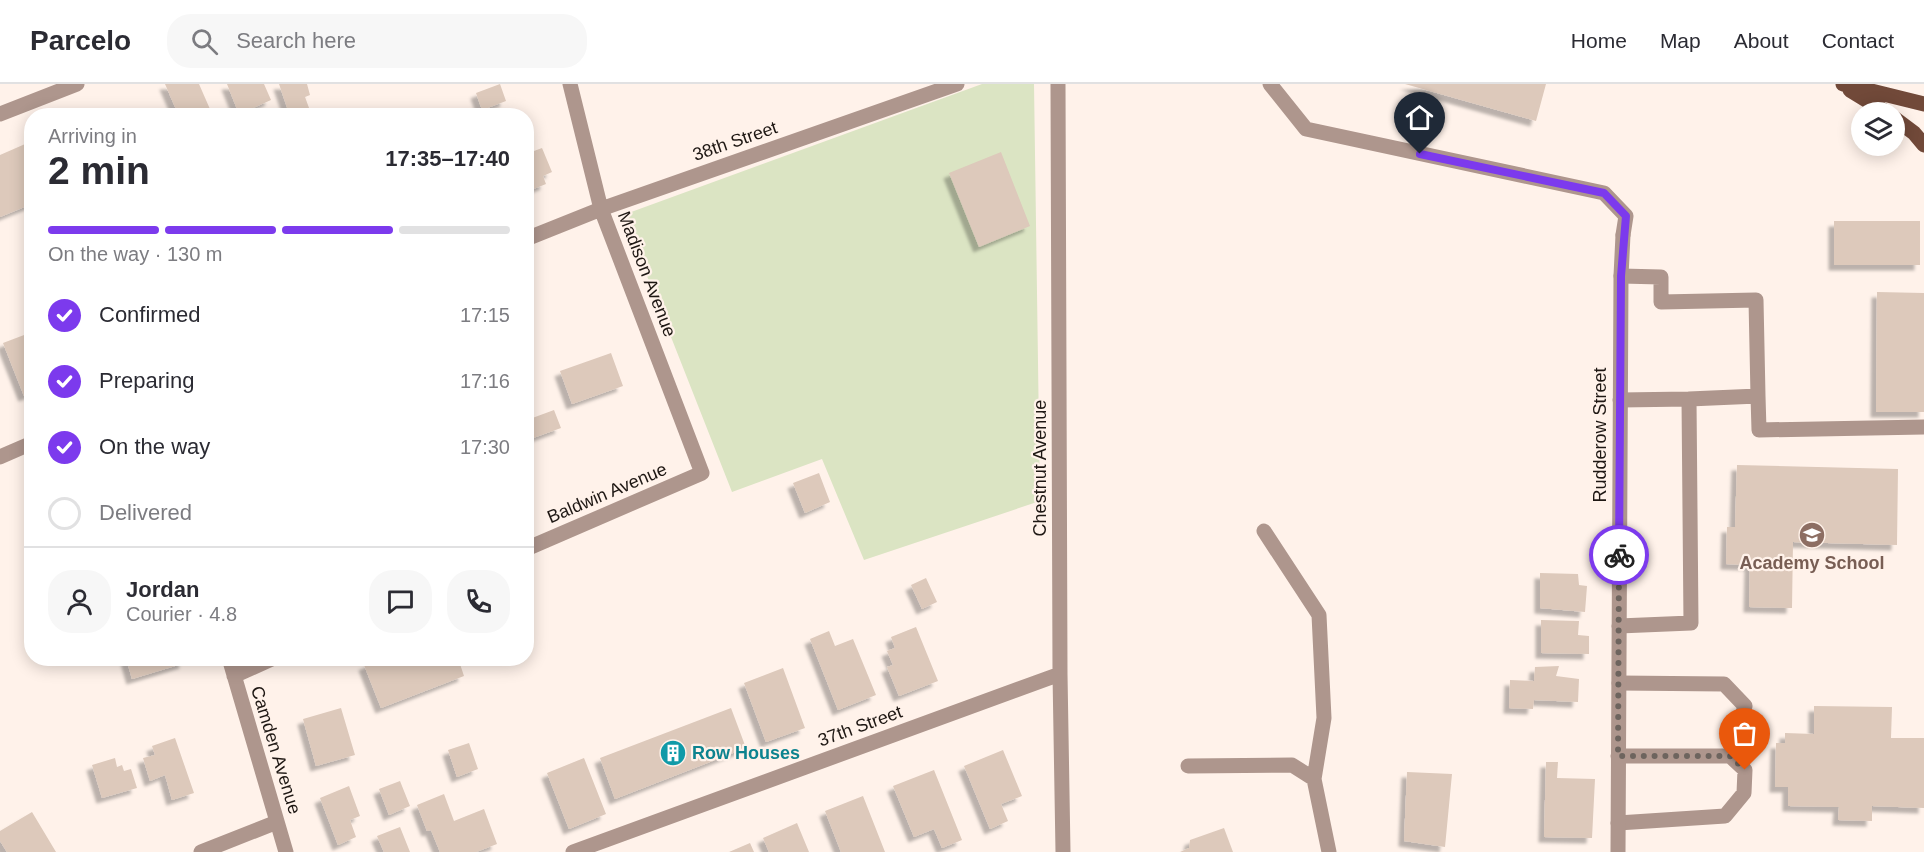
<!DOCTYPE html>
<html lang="en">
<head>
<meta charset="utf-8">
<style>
  :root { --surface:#fff; --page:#f7f7f7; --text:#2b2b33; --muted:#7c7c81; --line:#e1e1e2; --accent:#7c3aed }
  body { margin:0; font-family:Helvetica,sans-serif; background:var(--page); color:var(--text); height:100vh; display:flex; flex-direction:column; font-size:22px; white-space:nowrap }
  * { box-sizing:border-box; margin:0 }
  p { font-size:20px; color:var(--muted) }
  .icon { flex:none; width:33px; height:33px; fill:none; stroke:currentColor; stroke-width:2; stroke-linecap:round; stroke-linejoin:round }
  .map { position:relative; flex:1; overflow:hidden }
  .details { position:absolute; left:24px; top:24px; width:510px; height:558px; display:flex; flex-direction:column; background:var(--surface); border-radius:24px; box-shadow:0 3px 15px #0003 }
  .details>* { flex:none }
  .tools { position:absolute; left:1851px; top:18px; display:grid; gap:12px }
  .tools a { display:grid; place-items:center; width:54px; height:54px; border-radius:50%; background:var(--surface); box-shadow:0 3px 15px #0003; font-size:30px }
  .pin { position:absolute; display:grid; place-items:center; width:51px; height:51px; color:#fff; margin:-62px -26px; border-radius:50% 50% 50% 0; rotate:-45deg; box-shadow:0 0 6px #0007 }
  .pin .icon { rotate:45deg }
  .courier { position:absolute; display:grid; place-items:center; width:60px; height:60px; margin:-30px; border:4px solid #7c3aed; border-radius:50%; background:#fff; color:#222; box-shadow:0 2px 8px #0007 }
  .headline em { font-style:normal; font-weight:600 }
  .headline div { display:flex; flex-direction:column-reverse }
  .headline { display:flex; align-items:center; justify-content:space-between; height:102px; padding:0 24px }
  h1 { font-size:39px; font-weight:600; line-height:45px }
  .bar { display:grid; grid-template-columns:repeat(4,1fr); gap:9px 6px; align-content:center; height:72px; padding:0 24px }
  .bar i { height:8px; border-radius:4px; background:var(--line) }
  .bar .current { background:var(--accent) }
  .bar p { grid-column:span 4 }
  .line { display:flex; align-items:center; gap:15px; padding:0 24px; border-top:2px solid var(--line) }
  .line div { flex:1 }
  .round { display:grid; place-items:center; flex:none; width:63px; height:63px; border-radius:24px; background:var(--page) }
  ol { padding:0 24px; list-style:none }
  li { display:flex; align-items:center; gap:18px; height:66px }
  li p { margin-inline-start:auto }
  li .icon { padding:6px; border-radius:50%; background:var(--accent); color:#fff; stroke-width:4 }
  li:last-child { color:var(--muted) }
  li i { width:33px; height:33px; border:3px solid var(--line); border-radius:50% }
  header { display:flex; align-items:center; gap:36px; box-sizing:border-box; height:84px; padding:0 30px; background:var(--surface); border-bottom:2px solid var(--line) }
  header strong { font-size:28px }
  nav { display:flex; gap:33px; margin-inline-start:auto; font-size:21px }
  .search { width:420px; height:54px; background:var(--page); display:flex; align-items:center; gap:15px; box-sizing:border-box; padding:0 21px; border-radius:24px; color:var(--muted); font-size:22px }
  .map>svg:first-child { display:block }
  .green { fill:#dbe4c3 }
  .building { fill:#ddc9bb; filter:url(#shadow) }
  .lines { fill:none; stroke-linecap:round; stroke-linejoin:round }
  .lane { stroke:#ae968d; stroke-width:15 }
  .street { stroke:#ae968d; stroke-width:15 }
  .primary { stroke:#714939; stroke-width:15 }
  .done { stroke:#6d645e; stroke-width:6; stroke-dasharray:0 10.8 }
  .route { stroke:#7c3aed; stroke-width:8 }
  .labels { text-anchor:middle; stroke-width:4.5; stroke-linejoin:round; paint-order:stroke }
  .street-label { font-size:18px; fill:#1e1713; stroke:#fff2ea }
  .education-label { font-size:18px; font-weight:bold; fill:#785e54; stroke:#fff2ea }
  .culture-label { font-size:18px; font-weight:bold; fill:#0d838f; stroke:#fff2ea; text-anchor:start }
</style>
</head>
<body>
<header>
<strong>Parcelo</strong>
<div class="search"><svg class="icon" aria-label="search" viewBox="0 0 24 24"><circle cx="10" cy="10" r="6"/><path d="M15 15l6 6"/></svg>Search here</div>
<nav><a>Home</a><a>Map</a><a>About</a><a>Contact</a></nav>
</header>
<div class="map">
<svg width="1924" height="768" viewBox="0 0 1924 768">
  <defs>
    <filter id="shadow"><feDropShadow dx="-5.5" dy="5.5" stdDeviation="1.5" flood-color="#0004"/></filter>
  </defs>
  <rect width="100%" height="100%" fill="#fff2ea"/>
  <path class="green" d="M982 0H1034L1040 417 864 476 822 375 732 408 623 131Z"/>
  <path class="building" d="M165 0H199L213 32H179Z
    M227 0H264L271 16 239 30Z
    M279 0H307L310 11 305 13 312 32H290Z
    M500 0 506 17 482 26 476 9Z
    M1405 0H1546L1536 37Z
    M526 49 534 67 542 64 552 88 543 92 546 100 526 108Z
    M32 57V120L0 133V71Z
    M1001 68 1030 142 979 163 949 89Z
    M1834 137H1920V181H1834Z
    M1877 208 1924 209V328H1876Z
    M32 248V309L24 312 3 259Z
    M611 269 623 302 572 320 560 287Z
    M554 326 561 344 533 354 527 336Z
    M1737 381 1898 385 1897 461 1793 458 1792 524 1749 523 1750 481 1726 480 1727 443H1735Z
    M819 389 830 418 805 429 793 399Z
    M1540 489 1578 490 1579 501 1587 502 1585 528 1540 524Z
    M926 494 937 518 922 525 911 501Z
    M1541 536 1579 537 1578 551 1589 552V570L1541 569Z
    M916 543 938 597 899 612 887 583 893 581 887 567 895 564 891 553Z
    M829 547 835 562 853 555 876 611 838 626 810 555Z
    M126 574H184L185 579 132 595Z
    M380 574H458L464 592 381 624 364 581Z
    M1559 582 1556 592 1579 595 1578 618 1534 616 1533 625 1509 624 1510 596 1534 597 1535 583Z
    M783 584 805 644 766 658 744 599Z
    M1814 622 1892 623 1891 654H1924V724L1872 722V737L1838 736 1839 723 1788 722V703H1775L1776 659H1785V649L1814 650Z
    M341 624 355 671 316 682 303 635Z
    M731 624 746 664 615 715 600 674Z
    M175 654 194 709 172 716 165 691 150 697 143 674 155 671 152 662Z
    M469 659 478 685 457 693 448 666Z
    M1003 666 1022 712 1001 720 1008 737 990 745 964 682Z
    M115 674 117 683 122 681 124 687 131 685 137 704 102 714 92 681Z
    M584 674 606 730 569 745 547 689Z
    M1546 678H1558L1557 694 1595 695 1592 754 1544 753Z
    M934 686 962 756 942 764 934 745 914 753 893 702Z
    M1407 688 1452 690 1445 763 1404 757Z
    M400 697 410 722 389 731 379 705Z
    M349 702 360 732 350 736 356 753 338 761 320 714Z
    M444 710 454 737 484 725 497 760 476 768H440L431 746 427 747 417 721Z
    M863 712 885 768H841L825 727Z
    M32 728 56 768H7L0 757V747Z
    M797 739 809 768H769L763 754Z
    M400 743 410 768H384L377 752Z
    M1224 744 1233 768H1180L1189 764 1190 756Z
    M750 759 754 768H729Z"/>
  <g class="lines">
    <path class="lane" d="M1270 0 1306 45 1604 109 1626 132 1623 151
      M1621 192 1661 193V218L1756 216 1758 312
      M1689 315 1758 312 1759 346 1924 343
      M1264 447 1319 531 1324 634 1314 695
      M1619 542 1691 539 1689 315 1620 316
      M1619 599 1724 600 1745 622 1730 672
      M1188 682 1292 681 1314 695 1329 768
      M1618 739 1725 732 1744 709 1745 686 1730 672H1618"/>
    <path class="street" d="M1058 0 1060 590 1063 768
      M0 30 77 0
      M526 155 601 125 957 0
      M0 373 32 359
      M526 465 702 389 601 125 570 0
      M229 574 286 768
      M234 592 274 574
      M201 768 277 738
      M573 768 1060 590
      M1618 768 1621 192 1623 151"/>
    <path class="primary" d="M1843 0 1924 20
      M1850 6 1886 28
      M1894 34 1914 49 1924 61"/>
  </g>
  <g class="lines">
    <path class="done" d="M1619 471 1618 672H1730L1745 686"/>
    <path class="route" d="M1420 70 1604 109 1626 132 1621 192 1619 471"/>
  </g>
  <defs>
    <symbol id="school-disc" viewBox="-11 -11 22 22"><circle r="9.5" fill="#8d6e63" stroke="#fff2ea"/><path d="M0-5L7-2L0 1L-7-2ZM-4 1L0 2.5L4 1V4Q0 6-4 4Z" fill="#fff"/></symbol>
    <symbol id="building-disc" viewBox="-11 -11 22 22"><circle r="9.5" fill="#0f9aa8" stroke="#fff2ea"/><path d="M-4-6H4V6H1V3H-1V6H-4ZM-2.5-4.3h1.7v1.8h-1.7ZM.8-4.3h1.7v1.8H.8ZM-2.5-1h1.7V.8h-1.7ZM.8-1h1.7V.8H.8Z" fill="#fff"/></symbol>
  </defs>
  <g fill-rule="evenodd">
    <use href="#school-disc" x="1797" y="436" width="30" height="30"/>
    <use href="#building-disc" x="658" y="654" width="30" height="30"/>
  </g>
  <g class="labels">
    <g class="street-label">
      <text transform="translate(735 57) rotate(-19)" y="6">38th Street</text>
      <text transform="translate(647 190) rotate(69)" y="6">Madison Avenue</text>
      <text transform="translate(1600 351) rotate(-90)" y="6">Rudderow Street</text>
      <text transform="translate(1040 384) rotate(-90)" y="6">Chestnut Avenue</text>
      <text transform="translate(607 409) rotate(-23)" y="6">Baldwin Avenue</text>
      <text transform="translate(860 642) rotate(-20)" y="6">37th Street</text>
      <text transform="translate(276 666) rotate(73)" y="6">Camden Avenue</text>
    </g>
    <g class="education-label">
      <text x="1812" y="485">Academy School</text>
    </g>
    <g class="culture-label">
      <text x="692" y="675">Row Houses</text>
    </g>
  </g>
</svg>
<div class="tools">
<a><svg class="icon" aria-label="layers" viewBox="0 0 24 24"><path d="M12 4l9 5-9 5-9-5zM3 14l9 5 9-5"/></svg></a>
</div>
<div class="pin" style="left:1745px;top:686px;background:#ea580c"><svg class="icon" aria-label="bag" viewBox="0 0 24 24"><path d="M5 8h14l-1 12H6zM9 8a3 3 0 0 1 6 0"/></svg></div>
<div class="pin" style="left:1420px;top:70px;background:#1f2937"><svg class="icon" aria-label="home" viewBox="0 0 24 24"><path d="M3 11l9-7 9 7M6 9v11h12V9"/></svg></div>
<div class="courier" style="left:1619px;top:471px"><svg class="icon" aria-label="bike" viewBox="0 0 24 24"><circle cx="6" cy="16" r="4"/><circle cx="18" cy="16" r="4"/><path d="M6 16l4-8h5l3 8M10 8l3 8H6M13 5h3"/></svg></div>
<section class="details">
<div class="headline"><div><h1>2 min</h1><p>Arriving in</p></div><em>17:35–17:40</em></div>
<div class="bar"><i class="current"></i><i class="current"></i><i class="current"></i><i></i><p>On the way · 130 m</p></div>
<ol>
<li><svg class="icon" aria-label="check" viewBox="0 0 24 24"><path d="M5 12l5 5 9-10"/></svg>Confirmed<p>17:15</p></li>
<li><svg class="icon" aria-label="check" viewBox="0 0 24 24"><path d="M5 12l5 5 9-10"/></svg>Preparing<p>17:16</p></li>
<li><svg class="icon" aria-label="check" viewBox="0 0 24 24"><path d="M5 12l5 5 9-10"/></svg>On the way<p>17:30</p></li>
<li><i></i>Delivered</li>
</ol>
<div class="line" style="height:108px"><a class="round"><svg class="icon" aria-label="person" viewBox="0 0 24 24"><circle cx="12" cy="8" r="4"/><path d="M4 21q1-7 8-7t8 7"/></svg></a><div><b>Jordan</b><p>Courier · 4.8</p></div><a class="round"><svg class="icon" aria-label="chat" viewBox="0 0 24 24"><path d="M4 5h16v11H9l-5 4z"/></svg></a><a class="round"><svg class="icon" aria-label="phone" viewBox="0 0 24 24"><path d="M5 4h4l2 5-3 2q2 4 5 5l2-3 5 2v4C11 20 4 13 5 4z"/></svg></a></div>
</section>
</div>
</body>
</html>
